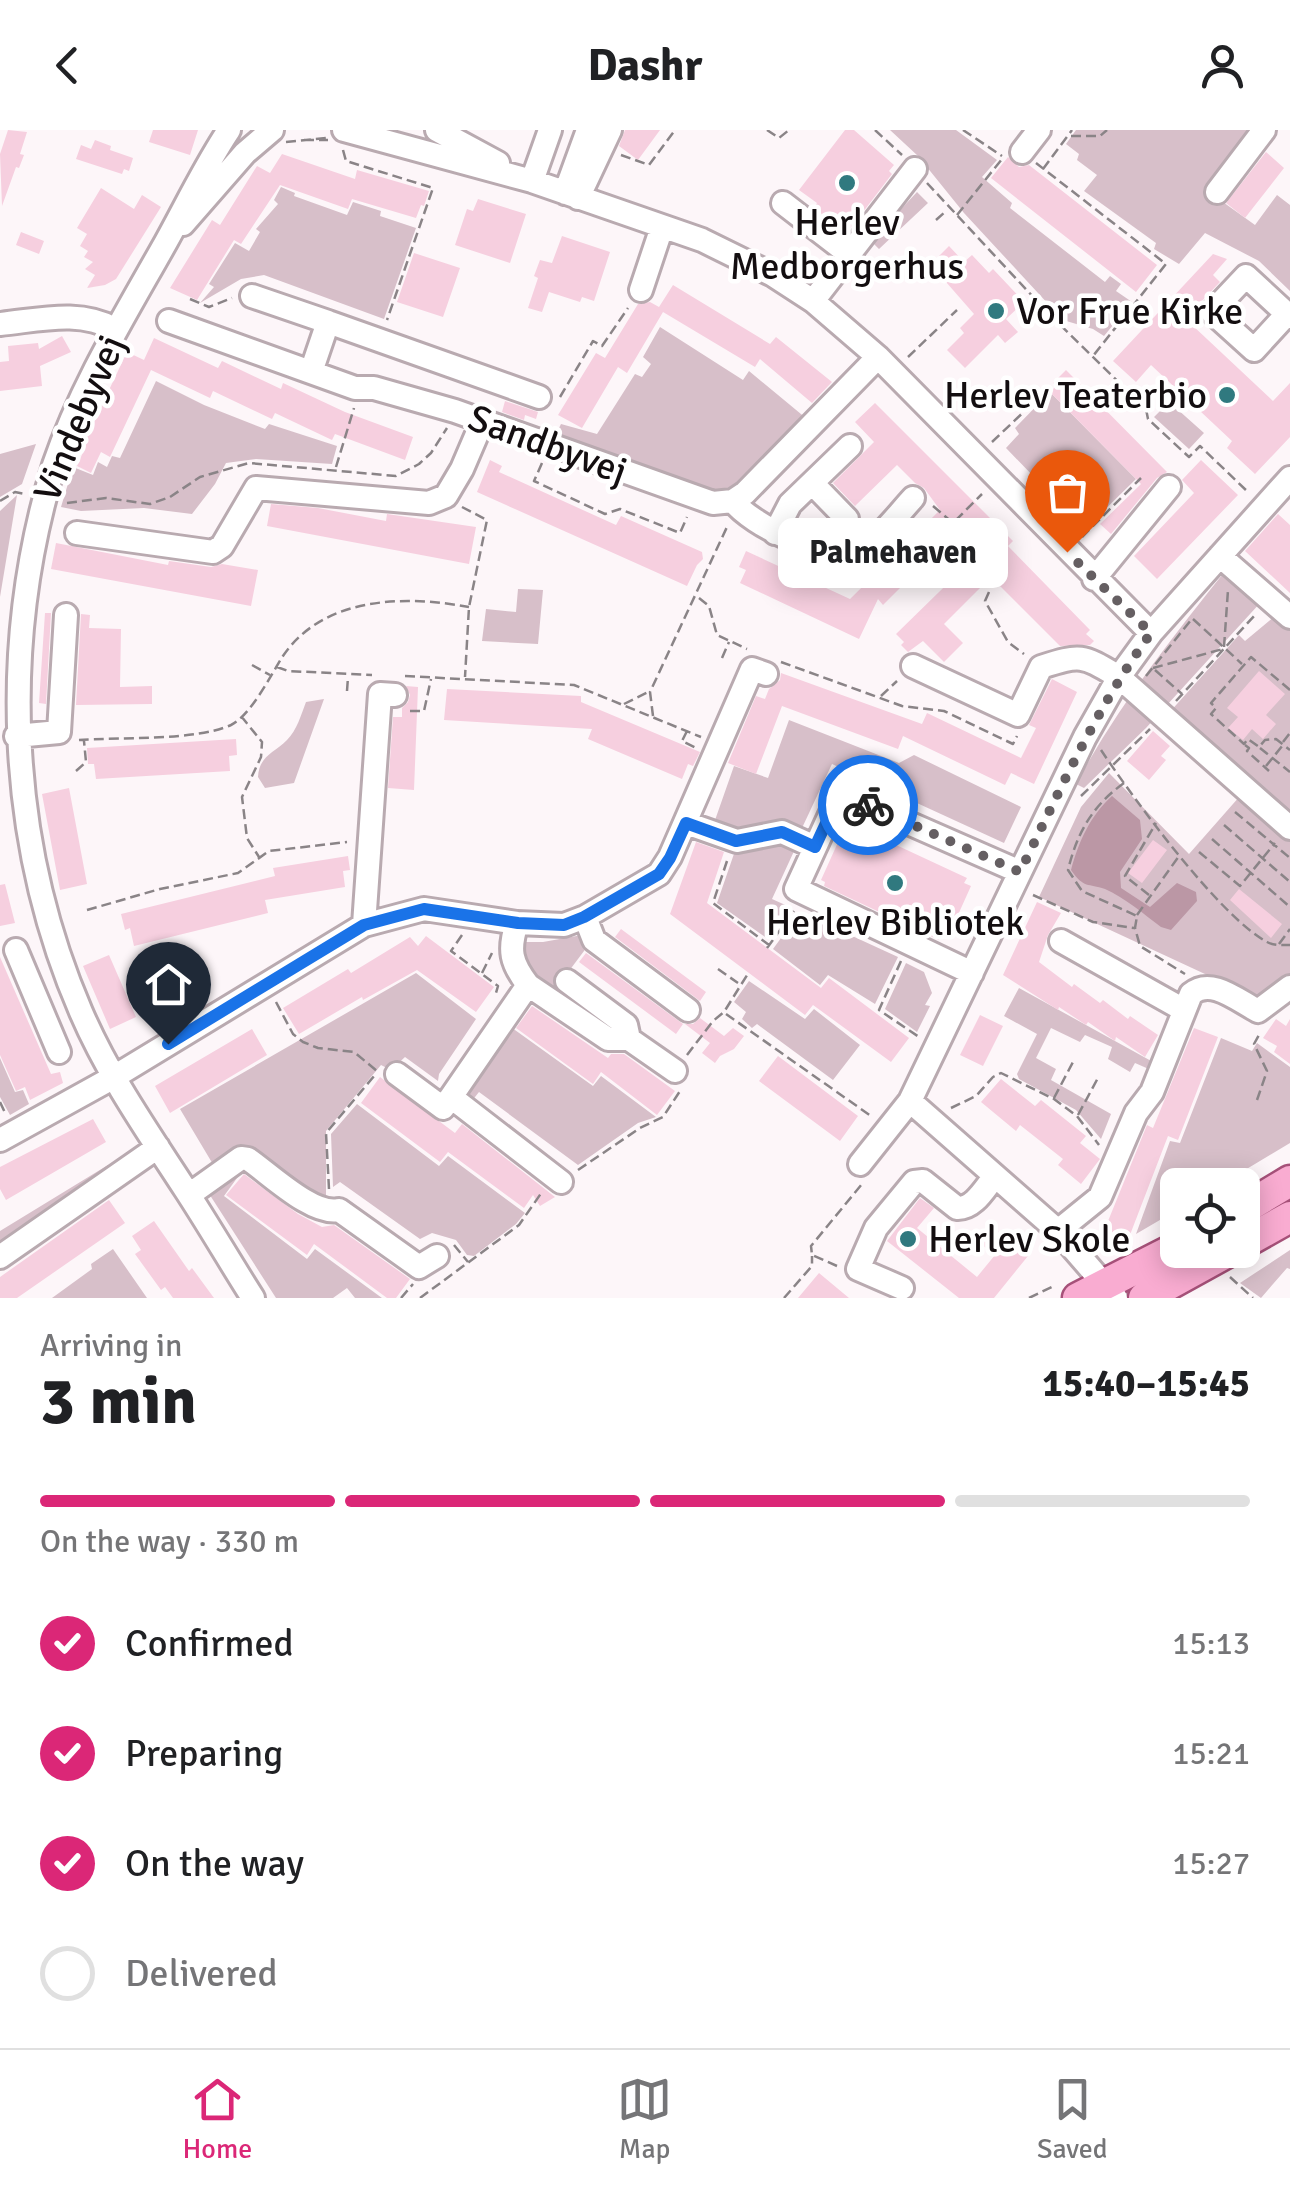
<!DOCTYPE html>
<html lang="en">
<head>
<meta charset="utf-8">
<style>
  :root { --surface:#fff; --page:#f6f6f6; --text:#202124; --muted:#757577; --line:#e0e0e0; --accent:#db2777 }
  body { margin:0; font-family:Signika,sans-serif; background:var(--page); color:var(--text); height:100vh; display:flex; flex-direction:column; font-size:38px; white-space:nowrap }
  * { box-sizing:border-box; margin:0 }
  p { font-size:32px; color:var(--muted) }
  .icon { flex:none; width:55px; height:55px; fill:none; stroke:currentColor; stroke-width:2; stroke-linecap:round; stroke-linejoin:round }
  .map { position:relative; height:1168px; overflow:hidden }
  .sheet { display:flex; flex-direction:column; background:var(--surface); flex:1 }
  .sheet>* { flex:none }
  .buttons { position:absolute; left:1160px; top:1038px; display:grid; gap:20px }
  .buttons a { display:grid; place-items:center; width:100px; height:100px; border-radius:15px; background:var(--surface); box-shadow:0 5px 25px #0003; font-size:50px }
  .pin { position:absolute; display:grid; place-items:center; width:85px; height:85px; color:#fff; margin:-102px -42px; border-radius:50% 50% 50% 0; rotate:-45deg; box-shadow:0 0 10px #0007 }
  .pin .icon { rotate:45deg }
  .courier { position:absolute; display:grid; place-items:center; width:100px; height:100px; margin:-50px; border:8px solid #1a73e8; border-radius:50%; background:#fff; color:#222; box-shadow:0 2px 12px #0007 }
  .bubble { position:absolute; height:70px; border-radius:15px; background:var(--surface); box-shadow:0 5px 25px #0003; font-size:32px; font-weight:700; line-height:70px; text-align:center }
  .overview em { font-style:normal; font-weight:700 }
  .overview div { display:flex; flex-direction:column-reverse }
  .overview { display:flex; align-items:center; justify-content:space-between; height:170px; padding:0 40px }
  h1 { font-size:65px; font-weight:700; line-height:75px }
  .bar { display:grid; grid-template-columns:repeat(4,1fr); gap:15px 10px; align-content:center; height:120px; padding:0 40px }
  .bar i { height:12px; border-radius:8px; background:var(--line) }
  .bar .on { background:var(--accent) }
  .bar p { grid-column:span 4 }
  ol { padding:0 40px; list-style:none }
  li { display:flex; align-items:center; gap:30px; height:110px }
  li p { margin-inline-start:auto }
  li .icon { padding:10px; border-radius:50%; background:var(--accent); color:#fff; stroke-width:4 }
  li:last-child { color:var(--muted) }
  li i { width:55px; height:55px; border:5px solid var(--line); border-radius:50% }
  header { display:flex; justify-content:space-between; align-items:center; height:130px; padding:0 40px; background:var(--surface); font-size:45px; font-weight:700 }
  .tabs { display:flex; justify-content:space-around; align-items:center; height:140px; border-top:2px solid var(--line); background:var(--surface); font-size:28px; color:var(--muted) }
  .tabs a { display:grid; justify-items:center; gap:5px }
  .tabs .on { color:var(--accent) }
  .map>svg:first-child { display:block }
  .green { fill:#d7bfc9 }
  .water { fill:#bb97a5 }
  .building { fill:#f6cfdf }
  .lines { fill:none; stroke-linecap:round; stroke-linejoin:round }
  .minor-casing { stroke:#b9aab0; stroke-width:28 }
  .major-casing { stroke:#a65179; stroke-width:35 }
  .path { stroke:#8a8487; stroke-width:2.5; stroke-dasharray:10 5; stroke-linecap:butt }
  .minor { stroke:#fff; stroke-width:22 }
  .major { stroke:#f9acd1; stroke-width:30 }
  .done { stroke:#655f62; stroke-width:10; stroke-dasharray:0 18 }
  .route { stroke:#1a73e8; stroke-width:12 }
  .poi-dot { fill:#30797f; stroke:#fff; stroke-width:4 }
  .labels { text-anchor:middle; stroke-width:9; stroke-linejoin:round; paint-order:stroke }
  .poi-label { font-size:38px; fill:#130e10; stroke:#fff }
  .street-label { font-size:38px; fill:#130e10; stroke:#fff }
</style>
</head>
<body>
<header><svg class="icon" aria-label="back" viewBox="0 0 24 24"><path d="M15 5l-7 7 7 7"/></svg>Dashr<svg class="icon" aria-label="person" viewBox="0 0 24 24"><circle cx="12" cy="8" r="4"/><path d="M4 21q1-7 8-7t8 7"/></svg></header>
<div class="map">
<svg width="1290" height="1168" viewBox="0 0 1290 1168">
  <rect width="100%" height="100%" fill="#fdf6f9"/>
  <path class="green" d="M890 0H956L997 30 982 47 1012 73 1010 78 1105 152 1110 146 1121 154 1116 161 1132 172 1104 206 1093 199 1063 190 964 83 918 26Z
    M1076 0H1255L1209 62 1255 95 1277 65 1290 75V161L1259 131 1205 103 1179 134 1154 119 1156 113 1084 61 1097 45 1077 30 1079 24 1066 14Z
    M281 57 295 63 294 66 347 85 353 72 381 81 380 86 416 98 384 189 264 145 241 149 200 173 214 157 209 154 235 113 249 121 260 102 256 99 278 74 274 70Z
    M917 62 928 73 879 119 874 114 888 93Z
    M660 197 743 250 749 241 807 289 731 362 719 367 553 310 561 294 597 304 635 244 642 247 651 234 643 227Z
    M156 251 204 275 265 299 269 294 337 316 332 334 256 329 226 333 215 354 192 384 144 378 81 381 61 377 73 337 93 345 98 332 107 337 112 326 120 328Z
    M1050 262 1136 349 1084 400 1074 389 1077 381 1069 373 1062 376 1006 318 1019 304 1015 298Z
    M1162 270H1167L1204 303 1189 319 1154 287 1163 278 1159 273Z
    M36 314 22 354 0 367V324Z
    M17 365 0 467V381Z
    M1226 440 1261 472 1146 598 1084 658 1076 654C1118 576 1171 509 1226 440Z
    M518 459 543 460 538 514 482 511 486 479 516 482Z
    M1275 486 1290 498V847L1261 870 1039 767 1081 677 1109 643 1189 724 1240 666 1159 594 1239 505 1245 511Z
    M324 569 294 653 265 658 258 647C259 626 274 623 287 610 297 600 301 585 306 572Z
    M789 590 899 633 914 625 1021 677 1004 713 832 634 802 698C773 686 744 704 714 693L734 636 768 648Z
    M782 713 795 719 772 769 792 778 768 809 717 773 736 718Z
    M800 782 898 827 875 874 828 845 820 855 773 819Z
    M582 805 587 817 554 861 529 842 519 812H543Z
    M906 833 924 842 932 863 925 875 930 876 917 902 885 879Z
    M416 843 476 889 439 944 438 951 405 927 391 940 381 935 326 1001V1071L319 1072 248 1020 214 1036 180 979Z
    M749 851 805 889 814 879 860 915 833 950 757 894 752 898 742 889 746 882 734 872Z
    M1019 858 1153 932 1151 940 1135 933 1130 942 1108 929 1112 917 1085 905 1080 912 1051 898 1036 928 1056 939 1051 950 1111 984 1101 1009 1076 980 1019 949 1017 944 1037 904 1004 886Z
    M508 895 593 956 601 946 656 987 638 993 578 1035 479 962 471 972 466 966V957Z
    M1221 908 1252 921 1257 913 1290 937V1013L1220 1055H1178L1177 1080 1136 1104 1170 1011 1180 1013Z
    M0 928 15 962 23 960 29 974 10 985 0 967Z
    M357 974 439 1036 448 1026 525 1083 516 1094 474 1126 467 1125 456 1110 432 1103 420 1109 340 1052 333 1057 331 1004Z
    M108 1035 111 1042 0 1120V1101Z
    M245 1037 224 1066 307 1129 315 1119 382 1168H355L347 1158 333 1168H276L206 1059Z
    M113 1119 147 1168H52L92 1139 91 1134Z
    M1290 1120V1139L1287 1138 1261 1168 1240 1153Z"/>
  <path class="water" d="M1112 666 1140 690 1142 709 1120 742 1121 758 1150 777 1177 753 1196 762 1197 771 1171 800 1161 797C1145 785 1124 767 1105 759 1088 753 1084 759 1071 740 1079 711 1090 686 1112 666Z"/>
  <path class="building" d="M8 0 27 2 20 24 24 25 19 38 16 37 2 76 0 24Z
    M153 0H198L190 25 149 12Z
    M625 0H660L638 30 619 16Z
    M845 0H854L894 35 889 41 892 44 850 99 848 97 844 101 814 78 817 73 799 60Z
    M95 10 111 16 110 20 133 28 129 41 124 39 122 44 76 29 81 15 91 19Z
    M1266 22 1284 38 1245 88 1226 73Z
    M282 24 355 49 357 40 429 61 424 76 421 75 416 88 352 69 348 79 280 55 241 114 234 110 197 170 170 158 212 90 220 95 257 36 270 43Z
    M1008 27 1019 37 1029 35 1157 135 1136 162 991 48Z
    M101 58 134 79 142 65 161 77 116 149 105 155 87 158 95 145 85 139 93 132 84 127 88 121 80 116 87 104 77 98Z
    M478 69 526 84 510 133 455 115 467 79 473 81Z
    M21 102 44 111 39 124 16 115Z
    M562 106 610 122 594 171 582 167 580 172 549 162 542 182 528 178 538 148 534 146 540 130 552 133Z
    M949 116 964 132 972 125 989 143 993 139 1024 172 1006 189 1018 202 1005 213 998 205 965 238 947 220 964 203 960 198 974 184 946 152 952 146 936 129Z
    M414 123 460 138 443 187 397 172Z
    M1213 124 1227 129 1213 145 1220 152 1201 172 1198 186 1191 194 1273 271 1290 253V307L1255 344 1227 318 1232 311 1151 235 1136 252 1113 231Z
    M673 155 770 214 776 207 832 252 812 273 760 229 755 237 663 182 627 243 618 237 582 298 558 285 596 223 605 228 638 174 650 172 659 177Z
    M62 206 71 222 40 236 42 256 0 261V232L9 231 8 216 38 213 39 219Z
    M154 208 218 238 222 231 281 259 283 253 345 282 413 307 405 330 335 304 332 310 275 283 272 289 213 261 210 268 151 240 110 327 101 322 91 343 77 336 84 320 81 319 127 222 144 230Z
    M1066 240 1167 342 1157 348 1111 404 1100 394 1141 354 1050 262 1056 256 1053 253Z
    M505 271 538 282 536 289 525 285 524 290 502 282Z
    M875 273 1013 411 1008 416 1090 500 1086 504 1094 511 1090 515 1060 516 991 447 944 494 963 513 944 532 923 511 908 522 901 515 904 512 896 504 982 420 960 398 883 475 878 469 859 509 740 453 746 440 739 437 746 421 850 469 940 380 924 358 915 353 897 335 855 376 833 353 874 312 855 292Z
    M490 330 502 336 499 342 616 395 621 386 702 422 703 429 697 435 687 456 477 362Z
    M1201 330 1238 365 1157 449 1134 426 1194 363 1182 350Z
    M271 374 318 378 386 391 387 384 476 397 469 434 267 396Z
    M1278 384 1290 395V463L1245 421Z
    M56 413 168 435 169 431 211 437 222 434 258 440 251 476 51 439Z
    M45 483H51L46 574 39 573Z
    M81 484 90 485 89 498 121 499 120 557 152 556V574L76 575Z
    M1259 541 1285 564 1266 585 1276 594 1263 609 1252 599 1243 610 1228 598 1238 587 1227 578Z
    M781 543 922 594 927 583 1021 628 1036 598 1029 595 1052 549 1077 562 1034 654 1011 643 1005 655 903 606 898 619 782 576 756 644 728 633 756 566 765 569 769 559 780 550Z
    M406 556 418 557 414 660 388 658 393 587H402V578L408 572 410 565Z
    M447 559 581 566V572L700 622 693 636 688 634 682 649 588 609 592 599 444 590Z
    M1153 601 1170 616 1161 626 1166 630 1149 650 1127 631Z
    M236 609 237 625 229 626 230 641 96 649 94 634H88L87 618Z
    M69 658 87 754 60 760 42 664Z
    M851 694 967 748 964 753 971 756 948 807 941 804 939 810 824 756 825 752 821 750 844 699 848 701Z
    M1153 710 1167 720 1142 753 1128 743Z
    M696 712 724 722 707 773 821 858 829 848 909 908 891 932 813 875 805 885 670 784Z
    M348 726 350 740 343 741 345 757 265 770 268 783 134 816 130 798 125 800 121 784 275 746 273 738Z
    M5 754 15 793 0 796V755Z
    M1239 759 1282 794 1271 808 1230 770Z
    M1037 772 1061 783 1048 805 1039 832 1072 857 1074 854 1100 873 1103 870 1128 889 1130 886 1158 905 1145 927 1116 907 1115 911 1088 892 1086 895 1059 877 1058 880 1003 845Z
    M621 799 706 862 700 871 615 807Z
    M426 806 494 857 476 882 417 840 363 870 362 867 299 904 283 878 348 839 351 843 410 807 418 816Z
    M586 823 683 894 676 904 579 832Z
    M109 825 136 887 110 899 83 836Z
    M0 827 51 944 60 942 63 953 30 970 25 957 16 961 0 925Z
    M532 876 608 928 611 924H624L675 961 657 985 601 942 593 954 516 898Z
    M980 885 1003 896 983 936 960 925Z
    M700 888 724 906 733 898 744 906 734 919 720 926 715 933 702 923 710 913 685 894H693Z
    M1276 889 1286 896 1290 889V934L1274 922 1277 916 1263 908Z
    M1194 898 1218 907 1178 1010 1168 1006 1128 1110 1104 1101 1147 995 1153 998Z
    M252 899 267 925 170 983 155 956Z
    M778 926 858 986 840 1011 759 951Z
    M380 947 455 1003 462 994 555 1067 540 1076 533 1065 524 1078 448 1022 440 1032 361 973Z
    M1001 949 1035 976 1041 970 1086 1006 1080 1013 1100 1029 1081 1054 1058 1035 1063 1029 1020 995 1016 1001 981 972Z
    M93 989 106 1012 6 1070 0 1059V1037Z
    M244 1044 298 1084 322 1097 334 1095 410 1149 396 1168H387L314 1114 307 1125 226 1065Z
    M920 1068 934 1078 917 1098 977 1147 995 1125 982 1115 995 1099 1028 1126 994 1168H959L887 1111Z
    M109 1070 125 1093 17 1168H0V1147Z
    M154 1091 189 1141 192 1138 214 1168H173L165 1157 161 1160 135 1124 141 1120 132 1106Z
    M819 1143 849 1168H798Z"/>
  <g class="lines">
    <defs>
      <path id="minor" d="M229 0C205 36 187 74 166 112 125 185 81 256 54 335 0 512 7 711 81 882 108 945 148 1002 185 1059 208 1094 230 1132 253 1168
        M344 0 532 51 702 110 773 145 813 171 878 227 1151 503
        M437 0 498 33
        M1022 22 1039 0
        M532 51 550 0
        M1217 62 1264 0
        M565 63 588 0
        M578 68 610 0
        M783 73 849 124
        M183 94 245 23 272 0
        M641 160 662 97
        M252 166 328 192 311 242
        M813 171 915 39
        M1287 184 1254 220 1212 182 1246 146 1287 184 1290 187
        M169 191 355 258H374L455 281 713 373 733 371 745 363 878 227
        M328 192 539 267
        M0 194C40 190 79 179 115 199
        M812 353 847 389
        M733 371C751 395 824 430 854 421 877 414 897 385 913 368
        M77 403 213 422 222 416 256 358 429 373 446 366 462 339 483 290
        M775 403 790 374 850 316
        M1220 426 1290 487
        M1094 449 1169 357
        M913 536 1018 585 1041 537C1082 524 1082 525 1119 547L1290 698
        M16 606 59 602 66 485
        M686 693 737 711 782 702 815 717
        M585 787 594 810 688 880
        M517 793C508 820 511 833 528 855L451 967 561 1052
        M364 795 380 564 395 565
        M1061 811 1184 880
        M16 820 59 922
        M972 843 796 759 840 663 1020 742
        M567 851 626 895 629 909
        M528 855 608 909H629L675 941
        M397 944 443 978 451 967
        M910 971 1058 1101 1116 1168
        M0 1010 114 947 364 795 424 779 517 793 564 795 585 787 659 744 670 727 752 539 766 544
        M860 1034 910 971 1085 607 1119 547 1151 503 1290 348
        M189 1065 241 1028 248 1029C270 1044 313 1086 339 1080L419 1137 437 1126
        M1058 1101 1100 1067 1136 983 1152 962 1191 864C1211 847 1237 870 1258 881L1290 857
        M0 1127 158 1017
        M902 1158 858 1139 876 1098 914 1052 923 1051 957 1078C974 1079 985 1058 995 1046"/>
      <path id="major" d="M1242 1080 1290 1051
        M1242 1114 1290 1087
        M1078 1168 1178 1117
        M1144 1168 1231 1120"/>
    </defs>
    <use href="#minor" class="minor-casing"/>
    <use href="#major" class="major-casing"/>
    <path class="path" d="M767 0 779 8 789 0
      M875 0 902 25
      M963 0 1002 26
      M1071 6H1100L1107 0
      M304 10H328
      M286 12 327 8
      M343 20 346 31 433 58 387 190
      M621 25 649 35 675 0
      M1036 33 1166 134 1093 226
      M1043 39 1072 0
      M927 53 1050 185 1146 279 1148 289 1189 327 1200 316 1248 362
      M957 85 1002 29
      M936 90 946 81
      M190 169 209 177 232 168
      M908 227 957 180
      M560 267 593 211 602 216 628 178
      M992 312 1050 257
      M542 333 534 351 605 384 620 379 680 403 687 387
      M336 337 354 278
      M0 371 15 362 25 364
      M67 373 106 368 150 374 170 367 200 347 249 333 396 346 419 334 431 323 447 298
      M933 376 953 393 982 364
      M462 377 487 390 469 477 465 547
      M1082 407 1141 348
      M989 462 985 471 1008 512 1024 524
      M699 468 709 476 717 505 747 519
      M1193 489 1242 534
      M1224 517 1228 460
      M722 528 729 512
      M781 532 902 576 944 581 1013 614 1017 606
      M252 535 270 545
      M277 537 288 541 372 545
      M1153 538 1223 519
      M1155 540 1182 564
      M405 546 574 555 701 607
      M1146 546 1191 490
      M1290 560 1251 527 1211 573 1216 578 1211 584 1244 614 1248 609 1259 617 1265 610 1276 609 1290 620
      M347 561 348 547
      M881 566 897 551
      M1176 571 1255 485
      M624 574 648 562
      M410 581H424L431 549
      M241 586 262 612 261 627 242 667 247 708 259 727
      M653 586 650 562 727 397
      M687 601 682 611 696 618
      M79 610C120 607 195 611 231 595 250 586 270 547 281 529 321 466 404 465 469 477
      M1283 612 1290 603
      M1245 615 1249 618 1247 621 1269 641
      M1260 618 1290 642
      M1101 620C1133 668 1219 786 1267 812 1274 816 1282 815 1290 815
      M1266 636 1283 615
      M76 641 86 632 84 611
      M1124 653C1092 676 1077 703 1068 740L1082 761 1137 786 1135 798 1140 816 1185 844
      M1081 666 1150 599
      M1235 682 1290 728
      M1224 695 1290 752
      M1212 709 1290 777
      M1199 722 1240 756 1275 713
      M727 731 713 773 769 815
      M1033 765 1093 792 1134 798
      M1149 765 1125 746 1156 693
      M87 780 160 759 238 743 269 721 347 712
      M1137 785 1179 726
      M462 805 451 821 498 856 496 863
      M1279 814 1290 799
      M767 818 794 781
      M901 831 879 880 919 907
      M718 839 738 853
      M482 843 492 823
      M276 872 293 904 303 912 318 918 354 922 377 941
      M726 884 871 986
      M687 925 713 891 724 882 749 842
      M1054 968 1073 932
      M1257 970 1267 941 1254 914 1260 903
      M0 972 6 985
      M951 978 976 966 993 947 1001 943 1054 969 1077 986 1099 1015
      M1078 985 1099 946
      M578 1040 640 998 663 987 680 961
      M329 1059 326 1003 375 945
      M454 1115 468 1132
      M837 1136 812 1125 811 1116 862 1054
      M1230 1147 1253 1168
      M401 1168 413 1154
      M420 1168 519 1095 542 1062
      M784 1168 812 1136V1126
      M1029 1168 1056 1155"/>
    <use href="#minor" class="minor"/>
    <use href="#major" class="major"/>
  </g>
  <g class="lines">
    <path class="done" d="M868 675 1020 742C1060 660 1097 577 1151 503L1067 422"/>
    <path class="route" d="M168 914 364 795 424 779 518 793 564 795 584 787 659 744 670 728 686 693 736 711 782 702 815 717 840 663 868 675"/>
  </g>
  <g class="poi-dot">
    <circle cx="847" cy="53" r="10"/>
    <circle cx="996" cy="181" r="10"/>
    <circle cx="1227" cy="265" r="10"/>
    <circle cx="895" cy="753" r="10"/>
    <circle cx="908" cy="1109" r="10"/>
  </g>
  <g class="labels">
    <g class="poi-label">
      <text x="847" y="105">Herlev<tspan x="847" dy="44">Medborgerhus</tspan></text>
      <text x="1016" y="194" text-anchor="start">Vor Frue Kirke</text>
      <text x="1207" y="278" text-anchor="end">Herlev Teaterbio</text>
      <text x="895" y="805">Herlev Bibliotek</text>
      <text x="928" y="1122" text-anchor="start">Herlev Skole</text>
    </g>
    <g class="street-label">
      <text transform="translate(79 288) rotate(-67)" y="13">Vindebyvej</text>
      <text transform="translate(548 314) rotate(20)" y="13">Sandbyvej</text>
    </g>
  </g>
</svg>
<div class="buttons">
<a><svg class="icon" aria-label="locate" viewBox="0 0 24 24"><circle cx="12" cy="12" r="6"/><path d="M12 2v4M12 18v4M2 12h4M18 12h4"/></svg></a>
</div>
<div class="pin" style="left:1067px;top:422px;background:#ea580c"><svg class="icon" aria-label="bag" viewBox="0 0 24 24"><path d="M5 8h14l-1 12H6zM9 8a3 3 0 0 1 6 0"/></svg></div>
<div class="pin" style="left:168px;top:914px;background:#1f2937"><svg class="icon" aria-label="home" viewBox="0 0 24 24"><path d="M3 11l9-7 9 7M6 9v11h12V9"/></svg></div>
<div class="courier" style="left:868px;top:675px"><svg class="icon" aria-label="bike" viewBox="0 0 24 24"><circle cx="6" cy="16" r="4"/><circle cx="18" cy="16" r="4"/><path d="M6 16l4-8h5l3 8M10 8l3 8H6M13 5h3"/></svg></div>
<div class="bubble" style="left:778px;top:388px;width:230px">Palmehaven</div>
</div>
<section class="sheet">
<div class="overview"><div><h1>3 min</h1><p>Arriving in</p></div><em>15:40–15:45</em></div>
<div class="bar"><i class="on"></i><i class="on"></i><i class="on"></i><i></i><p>On the way · 330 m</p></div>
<ol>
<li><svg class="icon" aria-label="check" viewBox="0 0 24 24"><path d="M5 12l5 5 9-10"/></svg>Confirmed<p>15:13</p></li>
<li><svg class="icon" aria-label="check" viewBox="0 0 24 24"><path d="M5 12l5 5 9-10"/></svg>Preparing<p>15:21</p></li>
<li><svg class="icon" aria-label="check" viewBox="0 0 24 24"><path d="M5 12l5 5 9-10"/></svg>On the way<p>15:27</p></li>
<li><i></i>Delivered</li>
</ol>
</section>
<nav class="tabs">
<a class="on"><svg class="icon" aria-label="home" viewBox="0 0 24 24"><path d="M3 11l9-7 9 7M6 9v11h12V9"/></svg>Home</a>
<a><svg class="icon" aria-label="map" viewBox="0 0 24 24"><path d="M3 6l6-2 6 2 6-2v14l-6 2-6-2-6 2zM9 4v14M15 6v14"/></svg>Map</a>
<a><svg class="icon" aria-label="saved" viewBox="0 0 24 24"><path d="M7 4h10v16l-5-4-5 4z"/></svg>Saved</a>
</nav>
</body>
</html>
